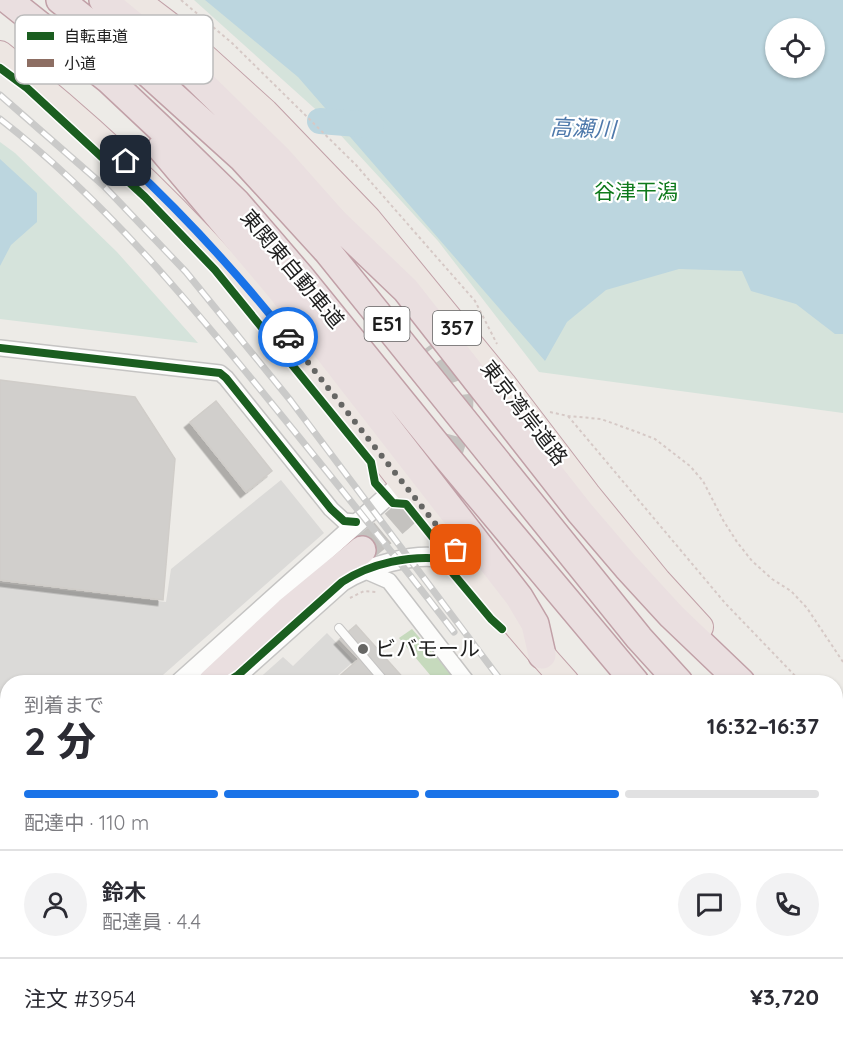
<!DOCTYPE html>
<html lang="ja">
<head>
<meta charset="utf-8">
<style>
  :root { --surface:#fff; --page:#f2f2f3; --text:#2b2b33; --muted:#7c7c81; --line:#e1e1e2; --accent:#1a73e8 }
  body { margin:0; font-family:Quicksand,"Noto Sans JP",sans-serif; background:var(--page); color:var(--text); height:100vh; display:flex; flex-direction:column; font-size:22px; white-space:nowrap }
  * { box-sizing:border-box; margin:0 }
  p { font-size:20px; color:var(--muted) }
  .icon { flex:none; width:33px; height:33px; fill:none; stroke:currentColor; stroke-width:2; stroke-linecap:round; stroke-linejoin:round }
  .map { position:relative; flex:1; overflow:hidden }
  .drawer { position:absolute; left:0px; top:675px; width:843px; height:372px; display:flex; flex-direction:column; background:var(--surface); border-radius:24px 24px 0 0; box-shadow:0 2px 4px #0004 }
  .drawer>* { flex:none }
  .controls { position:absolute; left:765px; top:18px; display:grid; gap:12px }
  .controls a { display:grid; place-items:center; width:60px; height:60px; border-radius:50%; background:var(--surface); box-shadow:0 2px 4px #0004; font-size:30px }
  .pin { position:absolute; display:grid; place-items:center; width:51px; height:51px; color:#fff; margin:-26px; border-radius:12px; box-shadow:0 3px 9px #0006 }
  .courier { position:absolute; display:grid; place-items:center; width:60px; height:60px; margin:-30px; border:4px solid #1a73e8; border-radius:50%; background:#fff; color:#222; box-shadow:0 2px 8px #0007 }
  .overview em { font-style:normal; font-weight:800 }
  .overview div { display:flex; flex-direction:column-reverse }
  .overview { display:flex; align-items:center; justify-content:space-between; height:102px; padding:0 24px }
  h1 { font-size:39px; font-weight:800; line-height:45px }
  .bar { display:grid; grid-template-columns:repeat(4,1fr); gap:9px 6px; align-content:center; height:72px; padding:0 24px }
  .bar i { height:8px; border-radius:4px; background:var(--line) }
  .bar .on { background:var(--accent) }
  .bar p { grid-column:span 4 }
  .line { display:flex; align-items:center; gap:15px; padding:0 24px; border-top:2px solid var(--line) }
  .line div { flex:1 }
  .round { display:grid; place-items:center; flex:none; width:63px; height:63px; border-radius:32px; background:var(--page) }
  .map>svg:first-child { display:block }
  .industrial { fill:#eae0e5 }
  .religious { fill:#dbdad8 }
  .forest { fill:#c6dabd }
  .wetland { fill:#d5e3db; fill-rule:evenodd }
  .water { fill:#bcd6df; fill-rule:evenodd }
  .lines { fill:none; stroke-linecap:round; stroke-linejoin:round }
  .river { stroke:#bcd6df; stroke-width:26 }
  .building { fill:#d1cfcc; stroke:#d0cdc9; stroke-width:1.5; filter:url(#shadow) }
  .motorway-tunnel { stroke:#c4c2bf; stroke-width:27; stroke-dasharray:27 14; stroke-linecap:butt }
  .service-casing { stroke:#c5c4c3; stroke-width:10 }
  .minor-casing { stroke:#c5c4c3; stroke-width:18 }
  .tertiary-casing { stroke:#c5c4c3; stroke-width:21 }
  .primary-casing { stroke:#a39a84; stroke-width:27 }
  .trunk-casing { stroke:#c1a0a7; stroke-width:28 }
  .motorway-casing { stroke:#c1a0a7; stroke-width:30 }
  .path { stroke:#d6c9c6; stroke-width:2; stroke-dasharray:3 3; stroke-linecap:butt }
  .service { stroke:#fcfcfb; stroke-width:8 }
  .minor { stroke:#fcfcfb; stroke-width:15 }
  .tertiary { stroke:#fcfcfb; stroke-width:18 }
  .primary { stroke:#f0ece5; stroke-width:24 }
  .trunk { stroke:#ede6e2; stroke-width:26 }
  .motorway { stroke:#eadfe0; stroke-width:27 }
  .rail-casing { stroke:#cacac9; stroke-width:7 }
  .rail { stroke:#fff; stroke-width:4.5; stroke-dasharray:14; stroke-linecap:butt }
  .quiet { stroke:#8d6e63; stroke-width:6; stroke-dasharray:12 6; stroke-linecap:butt }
  .cycleway-casing { stroke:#fff; stroke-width:11 }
  .cycleway { stroke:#1b5e20; stroke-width:8 }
  .done { stroke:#666664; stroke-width:6; stroke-dasharray:0 10.8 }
  .route { stroke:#1a73e8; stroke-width:8 }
  .poi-dot { fill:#666664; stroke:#fff; stroke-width:2 }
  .labels { text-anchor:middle; stroke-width:4.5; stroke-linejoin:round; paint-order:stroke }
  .shield { fill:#fff; stroke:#626262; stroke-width:1.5 }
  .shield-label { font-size:20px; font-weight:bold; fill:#1e1e1e }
  .park-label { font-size:21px; fill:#0f7a1c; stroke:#fff }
  .street-label { font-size:21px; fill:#1e1e1e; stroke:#fff }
  .poi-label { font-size:21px; fill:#1e1e1e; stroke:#fff; text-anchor:start }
  .water-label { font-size:22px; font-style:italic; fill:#4e79ab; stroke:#fff }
  .key { fill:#fff; stroke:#bcbcbc; stroke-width:1.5 }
  .key-label { font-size:16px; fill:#1e1e1e }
</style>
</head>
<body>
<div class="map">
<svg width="843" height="1047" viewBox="0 0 843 1047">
  <defs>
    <filter id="shadow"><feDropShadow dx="-5.5" dy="5.5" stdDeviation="0" flood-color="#0004"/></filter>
  </defs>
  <rect width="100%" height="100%" fill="#edebe7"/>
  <path class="industrial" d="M0 959 7 967 8 1040H75L82 1047H0Z
    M559 1040H824L835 1047H551Z"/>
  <path class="religious" d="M281 480 324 533 155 682H8L7 784 0 776V583L166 602 171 569Z
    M327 633 354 661 330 682H255L283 657 293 666Z"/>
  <path class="forest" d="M412 629 458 682H436L399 638Z"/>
  <path class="wetland" d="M194 0H843V413L539 372 438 241 323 116ZM776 28H814V68H776Z
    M0 142 15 153 117 252 198 343 0 319Z"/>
  <path class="water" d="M205 0H843V334H835L796 304 751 291 742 271 679 269 606 290 567 322 545 361 298 77ZM776 28H814V68H776Z
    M0 159 37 193V222L11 245 0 266Z"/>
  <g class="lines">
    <path class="river" d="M320 121 371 125"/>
  </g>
  <path class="building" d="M0 380 135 397 175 459 163 600 0 580Z
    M216 401 272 471 246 492 190 422Z
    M356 625 407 682H333L359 659 340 639Z
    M44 1040H72L77 1044 73 1047H51Z
    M287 1040H410L401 1047H294Z
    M410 1040H416L422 1047H401Z
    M445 1040H486L478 1047H436Z
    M601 1040H631L638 1047H595Z
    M662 1040H729L738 1047H670Z
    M748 1040H804L812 1047H749L745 1044Z"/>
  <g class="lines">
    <path class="motorway-tunnel" d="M362 550C406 514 443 487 456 429 459 415 462 401 458 388 454 371 443 357 433 343"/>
    <defs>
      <path id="service" d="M339 628 385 682
        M0 1028 10 1047
        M271 1040 278 1047
        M212 1047 220 1040
        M426 1047 434 1040"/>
      <path id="minor" d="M0 348 220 373 226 378 331 509 344 521 356 522
        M366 571 389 581 467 682
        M836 1039 843 1045"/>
      <path id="tertiary" d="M180 682 403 482
        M228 682 238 675 342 582C365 567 417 551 444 559 454 562 459 570 465 577
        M534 1047 542 1040"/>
      <path id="primary" d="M0 851 8 860
        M0 886 8 894
        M140 1040 147 1047
        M169 1040 176 1047"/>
      <path id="trunk" d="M136 0 169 25 265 112 368 219 503 384 587 494 658 581 700 627
        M0 54C101 134 191 220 273 319 372 438 462 567 566 682
        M836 765 843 771
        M836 940 843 946"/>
      <path id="motorway" d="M8 0 109 80 159 127 237 203 299 275 444 454 635 682
        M60 0 118 46 242 158 328 252 639 638 679 682
        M103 0 189 71 279 159 334 221 406 290 580 512 627 567 672 616 741 682
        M161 148 280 289 519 597 535 624 542 655
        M212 682 288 611 362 550
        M836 834 843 840
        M836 876 843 882"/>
    </defs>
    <use href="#service" class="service-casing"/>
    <use href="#minor" class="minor-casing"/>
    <use href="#tertiary" class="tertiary-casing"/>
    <use href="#primary" class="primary-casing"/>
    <use href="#trunk" class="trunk-casing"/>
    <use href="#motorway" class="motorway-casing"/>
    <path class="path" d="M181 0 232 43 356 165 475 301 497 344
      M550 412 568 416 601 419 637 432 655 439 690 466 703 481 723 520 737 542 752 561 772 579 791 591 807 608 843 662
      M568 416 725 603 801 682
      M350 598 364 591 376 592
      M836 715 843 722
      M1 807 8 805"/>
    <use href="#service" class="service"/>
    <use href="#minor" class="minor"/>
    <use href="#tertiary" class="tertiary"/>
    <use href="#primary" class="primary"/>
    <use href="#trunk" class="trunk"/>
    <use href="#motorway" class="motorway"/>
    <defs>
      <path id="rail" d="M0 95 103 185 186 272 291 401 502 682
        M0 119C105 200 189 302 273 405 334 480 395 555 454 632
        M836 1021 843 1027"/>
    </defs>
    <use href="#rail" class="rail-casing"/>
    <use href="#rail" class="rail"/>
    <path class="quiet" d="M0 806 8 809"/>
    <defs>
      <path id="cycleway" d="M0 68 27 88 145 197 215 270 371 462 375 483 393 503 406 504 434 539 435 563 451 571 491 619 502 629
        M0 348 220 373 226 378 331 509 344 521 356 522
        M227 682 238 675 342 582C371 563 410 555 444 559"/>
    </defs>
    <use href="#cycleway" class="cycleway-casing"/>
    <use href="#cycleway" class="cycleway"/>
  </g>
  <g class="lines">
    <path class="done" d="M288 337 456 550"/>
    <path class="route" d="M126 161C184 215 239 275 288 337"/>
  </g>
  <circle class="poi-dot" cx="363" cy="649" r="6"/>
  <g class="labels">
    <g class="shield">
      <rect x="364.5" y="307" width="45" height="34" rx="4.5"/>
      <rect x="433" y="311" width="48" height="34" rx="4.5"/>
    </g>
    <g class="shield-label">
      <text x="387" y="331">E51</text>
      <text x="457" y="335">357</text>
    </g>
    <g class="park-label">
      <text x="636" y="199">谷津干潟</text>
    </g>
    <g class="street-label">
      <text transform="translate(292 269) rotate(50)" y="7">東関東自動車道</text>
      <text transform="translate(524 413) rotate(52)" y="7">東京湾岸道路</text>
    </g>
    <g class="poi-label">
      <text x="375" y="656">ビバモール</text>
    </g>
    <g class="water-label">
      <text transform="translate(583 128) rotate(2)" y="8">高瀬川</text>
    </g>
  </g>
  <rect x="15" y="15" width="198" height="69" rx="9" class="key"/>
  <rect x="27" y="32" width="27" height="8" fill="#1b5e20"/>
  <rect x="27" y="59" width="27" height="8" fill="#8d6e63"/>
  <g class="key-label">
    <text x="64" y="42">自転車道</text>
    <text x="64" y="69">小道</text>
  </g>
</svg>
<div class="controls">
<a><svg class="icon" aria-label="locate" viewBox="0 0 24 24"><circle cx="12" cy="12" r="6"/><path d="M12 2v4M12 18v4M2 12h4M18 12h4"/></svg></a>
</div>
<div class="pin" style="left:456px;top:550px;background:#ea580c"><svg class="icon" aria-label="bag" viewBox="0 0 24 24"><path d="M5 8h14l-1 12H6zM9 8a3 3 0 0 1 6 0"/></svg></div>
<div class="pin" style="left:126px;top:161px;background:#1f2937"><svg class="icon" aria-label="home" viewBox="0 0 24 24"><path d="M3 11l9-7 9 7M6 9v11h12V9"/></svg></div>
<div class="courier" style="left:288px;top:337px"><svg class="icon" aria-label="car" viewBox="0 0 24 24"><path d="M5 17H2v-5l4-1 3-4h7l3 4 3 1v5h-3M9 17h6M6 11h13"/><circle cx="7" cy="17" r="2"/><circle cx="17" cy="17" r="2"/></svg></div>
<section class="drawer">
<div class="overview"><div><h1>2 分</h1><p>到着まで</p></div><em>16:32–16:37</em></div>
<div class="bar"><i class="on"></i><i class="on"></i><i class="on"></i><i></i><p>配達中 · 110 m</p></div>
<div class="line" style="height:108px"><a class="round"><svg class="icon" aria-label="person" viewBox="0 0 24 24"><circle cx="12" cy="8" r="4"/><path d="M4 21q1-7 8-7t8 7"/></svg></a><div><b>鈴木</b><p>配達員 · 4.4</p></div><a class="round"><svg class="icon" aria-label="chat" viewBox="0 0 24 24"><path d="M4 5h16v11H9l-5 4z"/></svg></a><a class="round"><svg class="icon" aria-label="phone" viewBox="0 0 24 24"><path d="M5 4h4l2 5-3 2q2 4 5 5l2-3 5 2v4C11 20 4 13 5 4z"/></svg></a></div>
<div class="line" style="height:78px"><div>注文 #3954</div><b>¥3,720</b></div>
</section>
</div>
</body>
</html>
